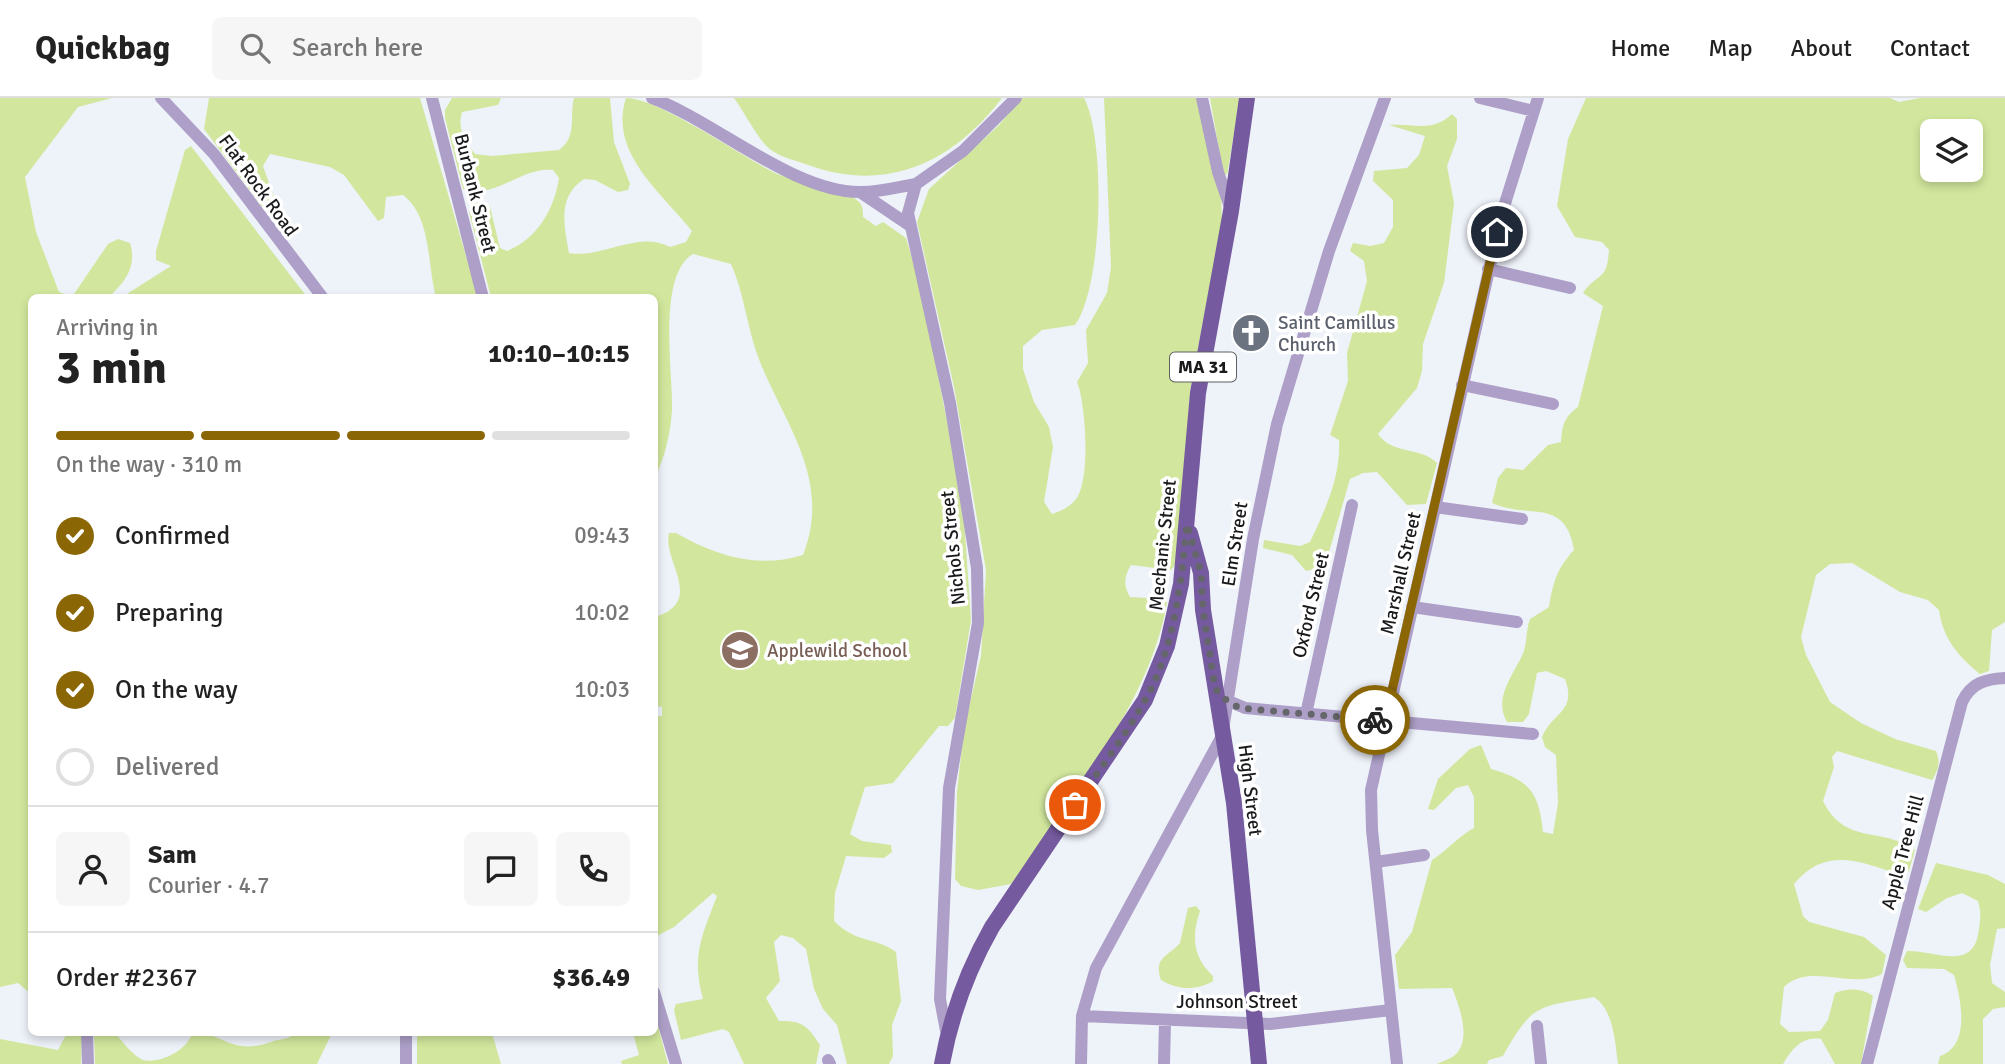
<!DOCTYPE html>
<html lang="en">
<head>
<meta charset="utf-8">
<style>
  :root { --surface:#fff; --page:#f6f6f6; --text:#222; --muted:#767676; --line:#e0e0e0; --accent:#8b6605 }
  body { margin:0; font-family:Signika,sans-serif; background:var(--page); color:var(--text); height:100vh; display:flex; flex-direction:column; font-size:26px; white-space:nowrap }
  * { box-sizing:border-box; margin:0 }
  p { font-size:23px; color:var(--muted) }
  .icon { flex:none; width:38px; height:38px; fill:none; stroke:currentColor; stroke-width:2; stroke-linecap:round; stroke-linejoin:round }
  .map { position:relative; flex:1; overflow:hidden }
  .panel { position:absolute; left:28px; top:196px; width:630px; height:742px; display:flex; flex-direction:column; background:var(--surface); border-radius:10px; box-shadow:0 4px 10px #0003 }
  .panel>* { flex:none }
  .tools { position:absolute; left:1920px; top:21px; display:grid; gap:14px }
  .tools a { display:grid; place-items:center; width:63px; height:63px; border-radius:10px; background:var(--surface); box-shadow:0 4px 10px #0003; font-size:35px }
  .pin { position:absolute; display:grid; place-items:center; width:60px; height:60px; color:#fff; margin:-30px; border:4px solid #fff; border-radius:50%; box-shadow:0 2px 7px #0007 }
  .courier { position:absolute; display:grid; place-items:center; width:70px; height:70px; margin:-35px; border:5px solid #8b6605; border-radius:50%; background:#fff; color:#222; box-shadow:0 2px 9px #0007 }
  .headline em { font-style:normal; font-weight:700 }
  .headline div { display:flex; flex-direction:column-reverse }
  .headline { display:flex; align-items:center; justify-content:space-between; height:119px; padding:0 28px }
  h1 { font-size:46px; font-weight:700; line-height:52px }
  .bar { display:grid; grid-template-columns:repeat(4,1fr); gap:10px 7px; align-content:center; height:84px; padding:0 28px }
  .bar i { height:9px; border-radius:5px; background:var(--line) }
  .bar .active { background:var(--accent) }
  .bar p { grid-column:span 4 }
  .line { display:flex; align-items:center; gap:18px; padding:0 28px; border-top:2px solid var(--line) }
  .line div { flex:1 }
  .round { display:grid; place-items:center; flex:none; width:74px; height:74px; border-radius:10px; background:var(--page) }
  ol { padding:0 28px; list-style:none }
  li { display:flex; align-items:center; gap:21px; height:77px }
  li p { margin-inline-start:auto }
  li .icon { padding:7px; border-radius:50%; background:var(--accent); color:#fff; stroke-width:4 }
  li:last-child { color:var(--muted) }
  li i { width:38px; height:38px; border:4px solid var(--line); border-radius:50% }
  header { display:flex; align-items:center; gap:42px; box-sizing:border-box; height:98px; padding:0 35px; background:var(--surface); border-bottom:2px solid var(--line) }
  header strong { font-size:33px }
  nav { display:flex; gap:38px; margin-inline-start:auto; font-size:24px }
  .search { width:490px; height:63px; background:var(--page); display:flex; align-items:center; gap:18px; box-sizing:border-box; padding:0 24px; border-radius:10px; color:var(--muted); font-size:26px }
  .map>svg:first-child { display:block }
  .green { fill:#d2e79d; fill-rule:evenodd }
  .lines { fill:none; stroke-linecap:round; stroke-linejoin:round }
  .minor { stroke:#ad9fc7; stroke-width:12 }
  .major { stroke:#755a9f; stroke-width:16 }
  .done { stroke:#646669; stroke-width:7; stroke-dasharray:0 12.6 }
  .route { stroke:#8b6605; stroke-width:9 }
  .labels { text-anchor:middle; stroke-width:7; stroke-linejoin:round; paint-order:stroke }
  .shield { fill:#fff; stroke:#5e5f60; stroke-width:2 }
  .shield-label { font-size:18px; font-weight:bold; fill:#191a1c }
  .street-label { font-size:19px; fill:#191a1c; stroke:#fff }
  .worship-label { font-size:19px; fill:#5b616d; stroke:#fff; text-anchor:start }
  .education-label { font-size:19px; fill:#785e54; stroke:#fff; text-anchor:start }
</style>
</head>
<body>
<header>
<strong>Quickbag</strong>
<div class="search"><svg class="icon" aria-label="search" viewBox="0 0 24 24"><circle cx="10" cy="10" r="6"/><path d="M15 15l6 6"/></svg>Search here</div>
<nav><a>Home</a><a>Map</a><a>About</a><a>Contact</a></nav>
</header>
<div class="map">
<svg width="2005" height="966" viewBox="0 0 2005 966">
  <rect width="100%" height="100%" fill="#eef2f9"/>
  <path class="green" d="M0 0H112L78 9 25 79 36 134 59 194 72 199 108 146 118 141 130 145C137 168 126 183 109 199L32 200 31 896 18 885 0 889Z
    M209 0H420L478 199H436C427 167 432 119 403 97L386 99 384 120 378 123 344 77 330 69 270 56 263 68 275 102 272 114 263 110 204 31Z
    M452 0H501L498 7 462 14C457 31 465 44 475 56L492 58 559 52C578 38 569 19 574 0H610L614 44 630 86 628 92 618 94 595 82 584 81C557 99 564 127 569 155 604 161 637 132 670 149L686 144 692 133C663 96 608 55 626 0 658 0 740 57 773 74 794 85 845 88 859 104 863 108 863 113 863 119L876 128 883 124 906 140 921 190 963 406 971 522 955 620 948 628H939L893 685 865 689 850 736 862 743 891 747 892 754 884 760 846 758 835 795 834 823C857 846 874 838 896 854L901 903 892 927 893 958 889 966H847L837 927 823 911 814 891 806 851 793 840 781 837 774 844 780 883 766 900 779 923C802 922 808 928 820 947L816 966H744L729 934 723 931 681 942 674 912 676 906 703 901C691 858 702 838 717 798L713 795 674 829 655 839 654 618H662V609L655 608V519C706 503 662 463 669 435H676C716 458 758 471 803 457 832 383 786 328 760 264 747 232 745 197 731 166L693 156C657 177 673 274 672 311 671 333 665 360 655 379L654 200 491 199 469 114 472 107 481 103 490 109 500 150 507 153C537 141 554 112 559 80L553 72C522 68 495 102 463 91L445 20V12Z
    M734 0H1002C954 63 889 95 811 68 798 63 782 60 771 52 760 45 743 12 734 0Z
    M1022 0H1084C1106 41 1103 189 1075 227L1042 232 1023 248V271L1034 304 1049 329 1053 349 1044 404 1052 416C1062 413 1073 407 1078 398 1090 376 1086 306 1077 284L1088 265 1086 232 1107 195 1111 169 1104 0H1197L1221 95 1222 123 1191 287 1176 465 1171 472 1131 467C1124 479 1123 487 1130 499L1164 501 1167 505C1150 602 1076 692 1022 773L1011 786 978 792 961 788 955 781 957 694 964 630 981 558 986 472 954 289 917 124 929 91 998 28Z
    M1210 0H1240L1227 77 1223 74Z
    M1586 0H1890L1899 4 1920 0H2005V524L1992 532 1989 573 1980 576C1958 558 1943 541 1939 512L1928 502 1900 494 1852 465 1830 466 1816 477 1801 539 1806 557 1830 604 1861 625 1895 641 1936 653C1941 665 1938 672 1932 682L1837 653 1832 659 1834 669 1823 703C1845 748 1882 728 1915 752L1909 773 1900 777C1860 763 1825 748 1794 786L1803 818 1809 824 1864 839 1886 857 1882 876C1850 892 1810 864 1784 889L1780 926 1789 934 1820 933 1828 922 1835 895C1848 890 1862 890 1873 898L1861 966H1835L1821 941C1802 938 1792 951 1783 966H1618C1615 945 1614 912 1594 899 1537 909 1532 906 1503 958L1489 962 1487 966H1437C1443 963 1453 960 1457 955 1471 939 1459 907 1452 890L1399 891 1395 857 1412 834 1432 762C1448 752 1457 739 1474 730V699L1468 687 1456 690 1434 712 1428 711 1438 681 1470 651 1481 647 1491 671C1530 682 1539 695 1543 734L1553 736 1558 705 1556 657 1545 649 1542 639C1553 613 1577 614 1565 581L1546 573 1537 575 1529 616 1523 624H1507C1492 599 1516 574 1524 553 1527 543 1526 532 1530 521L1549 509C1553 485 1557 470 1574 452 1565 398 1529 422 1492 405L1498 380 1506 370 1523 372 1548 347 1561 344C1562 328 1564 319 1578 309L1603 208 1583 195C1597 174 1607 185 1609 152L1602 144 1575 139 1557 108 1568 41ZM1932 33H1970V72H1932Z
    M1452 16 1457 21V41L1447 68 1454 105 1444 185 1423 246 1422 273 1417 290 1378 336C1392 357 1420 348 1437 365L1426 406 1407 407 1377 374 1363 375 1350 381 1325 468 1306 473 1292 457 1263 450 1264 442 1300 448 1310 444C1325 412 1341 379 1339 342L1330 337 1348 283 1347 255 1367 183 1364 163 1350 153 1353 145 1370 148 1384 145 1393 129V102L1373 83 1374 73 1407 70 1419 57 1425 38 1389 27C1414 25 1432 35 1452 16Z
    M191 48 307 199H122L171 168 156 162V153L185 52Z
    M1936 765 1988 777 2005 786V830L1997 831 1990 867 1992 885 2005 894V909L1993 911 1983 921V966H1938L1940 958C1971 947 1961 902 1954 877L1944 871 1907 870 1903 862 1907 853C1933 852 1971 873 1978 837 1980 824 1982 816 1978 803L1962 795 1947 800 1926 814 1918 811Z
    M1196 808 1200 813C1191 839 1193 859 1213 878V883C1197 893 1177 892 1161 882 1153 859 1168 859 1180 845L1188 810Z
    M655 917 668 966H622L621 963 639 957 633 935 654 934Z
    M67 935H82L81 966H0V941L58 952Z
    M94 935H115C122 943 133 958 143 962 160 966 188 952 192 935 225 934 230 958 271 944 281 940 287 943 295 935H332L317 966H95Z
    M417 935H492L501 966H417Z"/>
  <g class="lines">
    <path class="minor" d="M161 0 214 56 323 200
      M432 0 483 200
      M652 0C715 23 795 96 862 94 880 94 898 89 916 86
      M1202 0 1218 74 1230 109
      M1480 0 1534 13
      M860 94 909 127
      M1488 171 1570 190
      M1462 287 1553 306
      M1435 409 1522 421
      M1412 509 1517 524
      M1224 601 1245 610 1533 636
      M1306 616 1352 407
      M1376 764 1424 757
      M654 894 676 966
      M1082 918 1270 926 1391 912
      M1537 928 1541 966
      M87 934 88 966
      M406 934V966
      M947 938 940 901 949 690 978 525 977 470 950 305 908 115 916 86 963 53 1016 0
      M828 962 830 966
      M1081 966 1082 918 1096 870 1222 638 1253 441 1277 326 1329 153 1385 0
      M1164 966 1165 923
      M1397 966 1372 732 1371 692 1502 115 1538 0
      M1867 966 1962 604C1971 585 1985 581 2005 580"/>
    <path class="major" d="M1190 435 1201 475 1203 512 1234 705 1259 966
      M942 966C951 917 967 873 992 829L1145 602 1167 548 1181 486 1198 295 1231 113 1247 0"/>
  </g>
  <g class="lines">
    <path class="done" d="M1075 707C1101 669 1131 631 1152 589 1176 538 1181 482 1187 426L1201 475 1203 512 1215 590 1222 599 1239 610 1375 622"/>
    <path class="route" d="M1375 622 1385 623 1497 134"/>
  </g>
  <defs>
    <symbol id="church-disc" viewBox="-11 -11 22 22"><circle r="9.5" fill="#6b7280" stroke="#fff"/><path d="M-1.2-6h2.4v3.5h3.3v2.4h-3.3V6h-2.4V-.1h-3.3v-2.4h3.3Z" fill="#fff"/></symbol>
    <symbol id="school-disc" viewBox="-11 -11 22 22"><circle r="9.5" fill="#8d6e63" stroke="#fff"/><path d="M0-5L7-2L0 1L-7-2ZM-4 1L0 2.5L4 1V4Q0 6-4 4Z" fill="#fff"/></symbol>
  </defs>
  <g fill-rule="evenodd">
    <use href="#church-disc" x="1229" y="213" width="44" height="44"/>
    <use href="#school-disc" x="718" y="530" width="44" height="44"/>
  </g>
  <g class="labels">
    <rect class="shield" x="1170" y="254.5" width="66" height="29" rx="5"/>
    <g class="shield-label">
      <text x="1203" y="275">MA 31</text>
    </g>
    <g class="street-label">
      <text transform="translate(259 87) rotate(54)" y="7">Flat Rock Road</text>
      <text transform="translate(476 95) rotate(76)" y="7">Burbank Street</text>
      <text transform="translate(1234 446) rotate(-81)" y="7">Elm Street</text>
      <text transform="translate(1162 447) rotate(-84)" y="7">Mechanic Street</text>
      <text transform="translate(952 450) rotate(-96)" y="7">Nichols Street</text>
      <text transform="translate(1400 475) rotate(-77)" y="7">Marshall Street</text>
      <text transform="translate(1310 507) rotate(-77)" y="7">Oxford Street</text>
      <text transform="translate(1251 692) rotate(83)" y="7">High Street</text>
      <text transform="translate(1902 754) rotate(-75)" y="7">Apple Tree Hill</text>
      <text x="1237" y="910">Johnson Street</text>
    </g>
    <g class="worship-label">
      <text x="1278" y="231">Saint Camillus<tspan x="1278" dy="22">Church</tspan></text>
    </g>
    <g class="education-label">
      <text x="767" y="559">Applewild School</text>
    </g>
  </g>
</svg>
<div class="tools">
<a><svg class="icon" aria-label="layers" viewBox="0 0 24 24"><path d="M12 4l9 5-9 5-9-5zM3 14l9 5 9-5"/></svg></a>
</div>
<div class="pin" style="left:1075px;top:707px;background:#ea580c"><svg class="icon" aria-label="bag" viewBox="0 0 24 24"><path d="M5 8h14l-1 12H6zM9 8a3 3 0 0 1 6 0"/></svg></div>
<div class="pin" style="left:1497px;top:134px;background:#1f2937"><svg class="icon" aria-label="home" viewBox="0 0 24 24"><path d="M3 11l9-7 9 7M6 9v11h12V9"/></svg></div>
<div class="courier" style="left:1375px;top:622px"><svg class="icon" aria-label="bike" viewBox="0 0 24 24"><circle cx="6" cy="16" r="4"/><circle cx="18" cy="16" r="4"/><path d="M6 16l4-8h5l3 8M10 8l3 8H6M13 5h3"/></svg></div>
<section class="panel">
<div class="headline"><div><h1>3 min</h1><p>Arriving in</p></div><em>10:10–10:15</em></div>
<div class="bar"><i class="active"></i><i class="active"></i><i class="active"></i><i></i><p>On the way · 310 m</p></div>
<ol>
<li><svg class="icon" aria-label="check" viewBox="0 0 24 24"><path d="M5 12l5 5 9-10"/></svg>Confirmed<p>09:43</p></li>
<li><svg class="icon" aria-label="check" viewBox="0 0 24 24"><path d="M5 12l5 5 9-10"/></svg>Preparing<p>10:02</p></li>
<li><svg class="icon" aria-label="check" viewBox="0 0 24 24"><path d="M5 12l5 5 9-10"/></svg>On the way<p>10:03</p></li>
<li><i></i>Delivered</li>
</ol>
<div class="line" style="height:126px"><a class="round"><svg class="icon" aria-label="person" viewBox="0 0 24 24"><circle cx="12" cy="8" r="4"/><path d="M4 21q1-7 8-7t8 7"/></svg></a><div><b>Sam</b><p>Courier · 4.7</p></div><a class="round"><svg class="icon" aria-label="chat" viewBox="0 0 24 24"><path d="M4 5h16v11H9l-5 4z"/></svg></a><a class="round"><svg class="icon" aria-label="phone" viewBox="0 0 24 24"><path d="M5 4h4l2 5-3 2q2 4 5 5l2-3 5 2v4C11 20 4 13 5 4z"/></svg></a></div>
<div class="line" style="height:91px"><div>Order #2367</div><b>$36.49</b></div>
</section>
</div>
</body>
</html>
